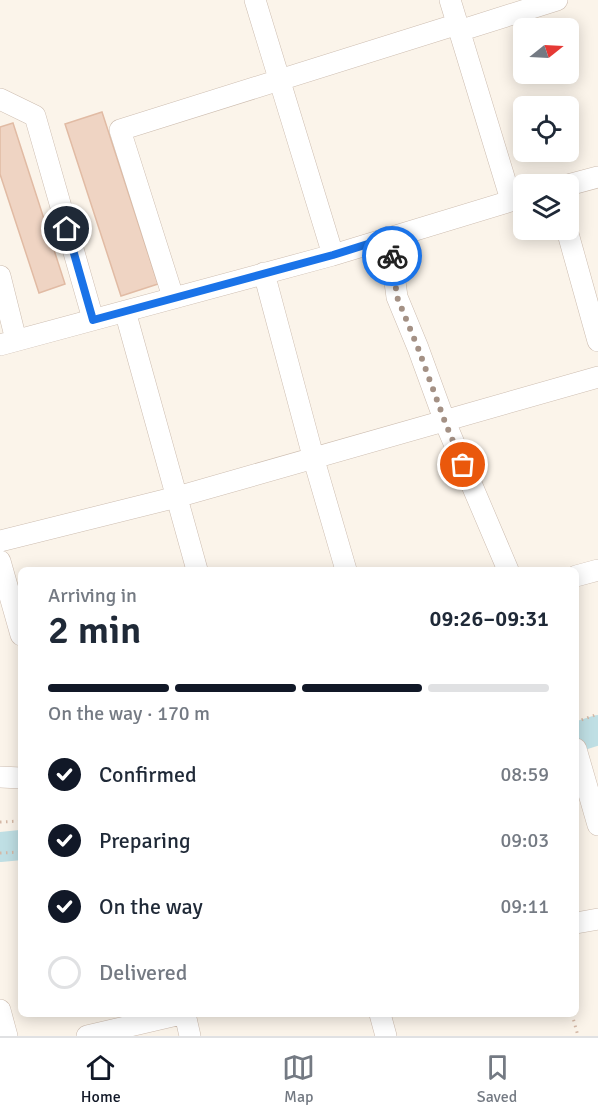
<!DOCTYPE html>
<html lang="en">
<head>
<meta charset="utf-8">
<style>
  :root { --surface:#fff; --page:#f2f2f3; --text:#1f2937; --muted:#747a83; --line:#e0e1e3; --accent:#111827 }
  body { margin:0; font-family:Signika,sans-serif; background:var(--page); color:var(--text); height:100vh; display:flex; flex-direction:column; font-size:22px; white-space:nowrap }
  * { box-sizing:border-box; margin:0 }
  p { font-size:20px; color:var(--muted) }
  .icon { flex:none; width:33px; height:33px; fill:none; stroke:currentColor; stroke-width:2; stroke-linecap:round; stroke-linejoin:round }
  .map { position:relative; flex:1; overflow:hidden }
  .panel { position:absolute; left:18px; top:567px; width:561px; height:450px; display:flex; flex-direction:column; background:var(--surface); border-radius:9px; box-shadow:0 3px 15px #0003 }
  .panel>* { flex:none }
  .needle { width:39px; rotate:72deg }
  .controls { position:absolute; left:513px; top:18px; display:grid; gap:12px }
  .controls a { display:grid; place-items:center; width:66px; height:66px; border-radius:9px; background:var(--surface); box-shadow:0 3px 15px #0003; font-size:30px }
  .pin { position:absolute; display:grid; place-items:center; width:51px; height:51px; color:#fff; margin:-26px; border:3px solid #fff; border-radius:50%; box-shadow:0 2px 6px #0007 }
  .courier { position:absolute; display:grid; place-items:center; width:60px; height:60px; margin:-30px; border:4px solid #1a73e8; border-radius:50%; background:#fff; color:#222; box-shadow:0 2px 8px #0007 }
  .overview em { font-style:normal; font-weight:600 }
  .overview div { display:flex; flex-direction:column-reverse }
  .overview { display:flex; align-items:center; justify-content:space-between; height:102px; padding:0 30px }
  h1 { font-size:39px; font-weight:600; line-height:45px }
  .bar { display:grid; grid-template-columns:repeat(4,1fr); gap:9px 6px; align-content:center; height:72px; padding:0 30px }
  .bar i { height:8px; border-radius:4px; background:var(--line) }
  .bar .selected { background:var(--accent) }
  .bar p { grid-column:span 4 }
  ol { padding:0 30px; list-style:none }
  li { display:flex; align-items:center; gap:18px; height:66px }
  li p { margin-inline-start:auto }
  li .icon { padding:6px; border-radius:50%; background:var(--accent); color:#fff; stroke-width:4 }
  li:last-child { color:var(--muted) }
  li i { width:33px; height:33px; border:3px solid var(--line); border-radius:50% }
  .tabs { display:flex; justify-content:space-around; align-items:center; height:84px; border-top:2px solid var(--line); background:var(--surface); font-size:16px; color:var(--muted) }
  .tabs a { display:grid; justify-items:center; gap:3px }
  .tabs .selected { color:var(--accent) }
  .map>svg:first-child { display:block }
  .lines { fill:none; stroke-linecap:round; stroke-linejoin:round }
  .river { stroke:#bfdfe4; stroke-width:30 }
  .building { fill:#efd4c3; stroke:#e1bba4; stroke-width:1.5 }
  .minor-casing { stroke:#cdbdb0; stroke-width:22 }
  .path { stroke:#d4b8a6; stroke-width:3; stroke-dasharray:1.5 4.5; stroke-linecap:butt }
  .minor { stroke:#fff; stroke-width:21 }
  .done { stroke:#a49185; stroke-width:6; stroke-dasharray:0 10.8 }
  .route { stroke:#1a73e8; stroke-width:8 }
</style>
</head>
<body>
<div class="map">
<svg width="598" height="1036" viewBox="0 0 598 1036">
  <rect width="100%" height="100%" fill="#fbf4ea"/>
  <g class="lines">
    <path class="river" d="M576 737 598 730
      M0 847 21 845"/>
  </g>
  <path class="building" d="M102 112 158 284 121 296 65 124Z
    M13 123 65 284 39 293 0 174V127Z"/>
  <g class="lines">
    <defs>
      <path id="minor" d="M255 0 333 255
        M450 0 511 200
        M459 31 557 0
        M0 99 35 116 93 319
        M568 185 598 177
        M567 230 598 341
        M389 237 397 297 418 348 445 422 508 570
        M264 273 314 460 346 570
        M0 276 16 340
        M173 297 120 130 458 24
        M125 311 197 570
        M0 345 333 255 524 197
        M0 541 177 497 598 377
        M0 561 21 635
        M576 576 598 570
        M576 749 598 825
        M0 777 21 778
        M576 923 598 919
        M0 1010 7 1036
        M185 1014 190 1036
        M380 1014 386 1036
        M87 1036 181 1014"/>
    </defs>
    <use href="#minor" class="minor-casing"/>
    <path class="path" d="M576 722 598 714
      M0 822 21 821
      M0 853 21 852
      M572 1014 578 1036"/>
    <use href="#minor" class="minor"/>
  </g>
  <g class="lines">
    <path class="done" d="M392 256 397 297 418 348 445 422 463 465"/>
    <path class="route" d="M67 229 93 320 333 255 390 237 392 256"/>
  </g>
</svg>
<div class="controls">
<a><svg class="needle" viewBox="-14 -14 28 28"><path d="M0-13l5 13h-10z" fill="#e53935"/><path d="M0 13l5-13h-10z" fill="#747a83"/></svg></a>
<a><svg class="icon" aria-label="locate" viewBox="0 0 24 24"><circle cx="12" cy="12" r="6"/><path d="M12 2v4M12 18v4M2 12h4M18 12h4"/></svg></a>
<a><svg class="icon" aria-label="layers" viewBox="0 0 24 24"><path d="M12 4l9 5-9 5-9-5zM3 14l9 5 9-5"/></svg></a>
</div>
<div class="pin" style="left:463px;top:465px;background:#ea580c"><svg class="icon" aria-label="bag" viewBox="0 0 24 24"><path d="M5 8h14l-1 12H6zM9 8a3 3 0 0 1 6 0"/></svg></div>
<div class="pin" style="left:67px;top:229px;background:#1f2937"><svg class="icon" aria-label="home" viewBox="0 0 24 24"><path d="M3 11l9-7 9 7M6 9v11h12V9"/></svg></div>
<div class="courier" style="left:392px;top:256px"><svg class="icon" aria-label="bike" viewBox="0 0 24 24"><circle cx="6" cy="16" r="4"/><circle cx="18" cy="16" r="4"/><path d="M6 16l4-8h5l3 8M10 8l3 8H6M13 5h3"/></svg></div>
<section class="panel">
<div class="overview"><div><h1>2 min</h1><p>Arriving in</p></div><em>09:26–09:31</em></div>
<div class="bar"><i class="selected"></i><i class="selected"></i><i class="selected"></i><i></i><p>On the way · 170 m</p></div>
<ol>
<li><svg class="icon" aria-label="check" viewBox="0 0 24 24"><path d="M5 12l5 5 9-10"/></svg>Confirmed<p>08:59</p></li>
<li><svg class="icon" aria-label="check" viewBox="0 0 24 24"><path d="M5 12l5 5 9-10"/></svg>Preparing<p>09:03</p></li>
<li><svg class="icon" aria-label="check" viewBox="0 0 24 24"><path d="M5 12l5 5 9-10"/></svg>On the way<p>09:11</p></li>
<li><i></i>Delivered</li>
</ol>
</section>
</div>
<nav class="tabs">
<a class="selected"><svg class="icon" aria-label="home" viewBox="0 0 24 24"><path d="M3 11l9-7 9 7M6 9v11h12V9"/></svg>Home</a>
<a><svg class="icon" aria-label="map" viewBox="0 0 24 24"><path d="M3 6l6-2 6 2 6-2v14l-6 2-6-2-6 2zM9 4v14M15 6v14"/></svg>Map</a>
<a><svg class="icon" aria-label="saved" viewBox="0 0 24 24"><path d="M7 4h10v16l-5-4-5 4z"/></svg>Saved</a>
</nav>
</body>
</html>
